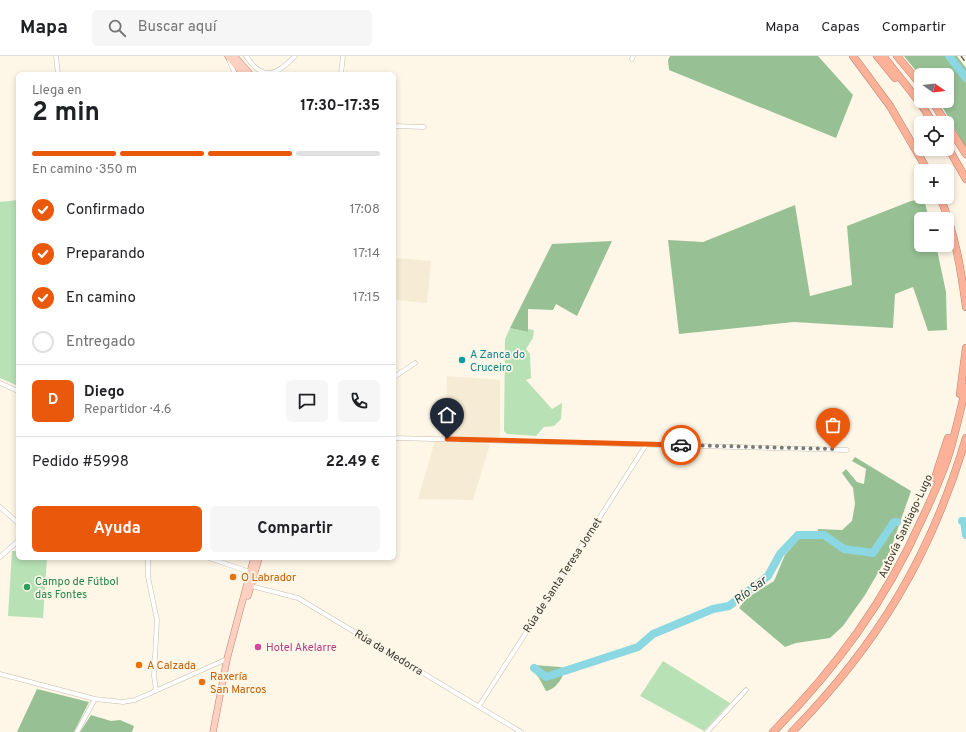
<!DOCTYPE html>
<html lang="es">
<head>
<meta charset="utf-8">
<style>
  :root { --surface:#fff; --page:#f6f6f6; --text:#202124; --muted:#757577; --line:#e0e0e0; --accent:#ea580c }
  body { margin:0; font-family:Overpass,sans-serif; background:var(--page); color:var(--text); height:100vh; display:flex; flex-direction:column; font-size:15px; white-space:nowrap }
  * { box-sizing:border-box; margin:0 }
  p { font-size:13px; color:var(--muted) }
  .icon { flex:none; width:22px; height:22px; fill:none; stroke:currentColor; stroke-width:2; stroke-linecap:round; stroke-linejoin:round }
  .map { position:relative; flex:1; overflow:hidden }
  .panel { position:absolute; left:16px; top:16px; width:380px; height:488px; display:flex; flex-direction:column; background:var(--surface); border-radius:6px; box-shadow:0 2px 6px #0003 }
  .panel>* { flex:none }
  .needle { width:26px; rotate:104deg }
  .fabs { position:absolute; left:914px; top:12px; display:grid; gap:8px }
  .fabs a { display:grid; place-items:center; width:40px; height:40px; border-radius:6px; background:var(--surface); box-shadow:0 2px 6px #0003; font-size:20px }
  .pin { position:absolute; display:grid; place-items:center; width:34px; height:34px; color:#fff; margin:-41px -17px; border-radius:50% 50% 50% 0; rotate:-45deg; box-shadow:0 0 4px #0007 }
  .pin .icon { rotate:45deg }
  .courier { position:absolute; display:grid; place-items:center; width:40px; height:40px; margin:-20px; border:3px solid #ea580c; border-radius:50%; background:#fff; color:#222; box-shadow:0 1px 5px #0007 }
  .overview em { font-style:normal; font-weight:700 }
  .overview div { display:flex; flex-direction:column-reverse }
  .overview { display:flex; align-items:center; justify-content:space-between; height:68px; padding:0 16px }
  h1 { font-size:26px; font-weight:700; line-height:30px }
  .bar { display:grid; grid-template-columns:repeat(4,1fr); gap:6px 4px; align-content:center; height:48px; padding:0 16px }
  .bar i { height:5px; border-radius:3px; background:var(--line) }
  .bar .on { background:var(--accent) }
  .bar p { grid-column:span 4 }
  .line { display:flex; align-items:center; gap:10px; padding:0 16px; border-top:1px solid var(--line) }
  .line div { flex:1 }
  .round { display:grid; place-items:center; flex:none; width:42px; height:42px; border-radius:6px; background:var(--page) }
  ol { padding:0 16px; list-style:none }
  li { display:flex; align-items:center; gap:12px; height:44px }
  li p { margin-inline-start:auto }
  li .icon { padding:4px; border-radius:50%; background:var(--accent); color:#fff; stroke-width:4 }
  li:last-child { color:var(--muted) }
  li i { width:22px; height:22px; border:2px solid var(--line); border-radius:50% }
  .cta { display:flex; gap:8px; margin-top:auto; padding:8px 16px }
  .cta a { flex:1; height:46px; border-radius:6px; background:var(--accent); color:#fff; font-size:16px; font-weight:700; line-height:46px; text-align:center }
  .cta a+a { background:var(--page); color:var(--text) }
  header { display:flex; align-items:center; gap:24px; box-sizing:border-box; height:56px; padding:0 20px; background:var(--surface); border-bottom:1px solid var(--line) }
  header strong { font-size:19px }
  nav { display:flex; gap:22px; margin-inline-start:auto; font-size:14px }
  .search { width:280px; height:36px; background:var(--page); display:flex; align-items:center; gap:10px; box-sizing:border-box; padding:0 14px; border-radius:6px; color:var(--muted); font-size:15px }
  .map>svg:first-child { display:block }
  .built { fill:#f6ebd4 }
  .green { fill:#b8e1b6 }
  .forest { fill:#97c195 }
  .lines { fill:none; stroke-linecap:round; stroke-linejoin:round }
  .river { stroke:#8bd7e2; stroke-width:8 }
  .minor-casing { stroke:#c4bdae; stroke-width:5 }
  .primary-casing { stroke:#b88674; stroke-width:7 }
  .motorway-casing { stroke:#b88674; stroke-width:8 }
  .minor { stroke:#fff; stroke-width:4 }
  .primary { stroke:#fdd0c1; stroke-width:6 }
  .motorway { stroke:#fcb198; stroke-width:7 }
  .rail { stroke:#67635b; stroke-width:1.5; stroke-dasharray:6 3; stroke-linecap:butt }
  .done { stroke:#7e7970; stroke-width:4; stroke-dasharray:0 7.2 }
  .route { stroke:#ea580c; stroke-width:5 }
  .culture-dot { fill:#0f9aa8; stroke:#fef6e6; stroke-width:1.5 }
  .food-dot { fill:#e8710a; stroke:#fef6e6; stroke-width:1.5 }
  .leisure-dot { fill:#2e9e5b; stroke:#fef6e6; stroke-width:1.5 }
  .hotel-dot { fill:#d1479c; stroke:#fef6e6; stroke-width:1.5 }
  .labels { text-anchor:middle; stroke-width:3.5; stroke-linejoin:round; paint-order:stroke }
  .culture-label { font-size:11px; fill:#0d838f; stroke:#fef6e6; text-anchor:start }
  .street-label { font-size:11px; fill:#393630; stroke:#fef6e6 }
  .food-label { font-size:11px; fill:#c56008; stroke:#fef6e6; text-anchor:start }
  .leisure-label { font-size:11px; fill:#27864d; stroke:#fef6e6; text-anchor:start }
  .hotel-label { font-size:11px; fill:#b23c85; stroke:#fef6e6; text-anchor:start }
  .water-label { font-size:12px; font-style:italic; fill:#1f4449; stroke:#fef6e6 }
</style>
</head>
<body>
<header>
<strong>Mapa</strong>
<div class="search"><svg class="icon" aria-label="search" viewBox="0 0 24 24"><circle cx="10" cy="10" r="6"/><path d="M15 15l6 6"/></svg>Buscar aquí</div>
<nav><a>Mapa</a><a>Capas</a><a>Compartir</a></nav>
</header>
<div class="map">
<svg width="966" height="676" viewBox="0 0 966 676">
  <rect width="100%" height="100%" fill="#fef6e6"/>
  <path class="built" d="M394 202 431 205 427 247 394 244Z
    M447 320 500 324V380L497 382 446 381Z
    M435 385 490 388 473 444 418 443Z"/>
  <path class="green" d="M18 144V330L0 322V146Z
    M510 272 528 276V273L534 274 533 282 526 293 530 298 531 322 526 324 552 353 562 347 561 363 554 370 544 371 536 380 507 378 504 375 505 283Z
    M12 495H18V502H47L43 562 8 560Z
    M663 605 730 647 704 675 640 640Z"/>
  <path class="forest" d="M670 0H818L853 39 836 82 669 14 668 4Z
    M904 0H957L966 12V92L939 45H947V19H921V21Z
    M924 143 929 163H921V189H936L946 236 947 274 928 275 913 231 895 238 893 272 794 266 679 278 668 184 703 186 795 149 810 240 852 229 847 170 911 145Z
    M612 185 577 260 556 248 553 254 528 253V276L510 272 552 188Z
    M855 401 911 435 889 498 865 539 843 570 830 582 796 587 785 591 739 552 747 542 774 525 785 499 799 483 817 480 818 473 842 474 852 465 855 448 853 432 842 417 846 413 857 426 864 428 866 413 852 405Z
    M534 609 560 611 564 612C565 621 555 634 546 635L539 622 532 614 531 611Z
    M37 633 89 646 74 676H17Z
    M91 659 111 665 120 664 134 670 132 676H80Z"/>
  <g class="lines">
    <path class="river" d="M949 0 966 22
      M962 465H964L966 479
      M534 612 546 621 638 591 653 578 713 553 729 550 768 520 780 498 798 479H824L844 493 873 497 894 466H897"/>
    <defs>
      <path id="minor" d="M56 0 58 18
        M246 0C263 26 277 19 295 0
        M632 3 633 0
        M229 4 235 18
        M341 18 343 0
        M394 70 424 71
        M394 321 415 307
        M0 327 18 335
        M394 382 847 394
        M0 451 18 467
        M0 501 18 485
        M148 502V521L157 564 154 620 156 635
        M209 502 250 516
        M251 530 298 542 521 676
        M0 618 95 643 123 646 135 644 227 603
        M479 650 646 389
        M77 676 95 643
        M707 676 746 634"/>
      <path id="primary" d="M228 0 243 18
        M234 0 250 18
        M248 540 259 502
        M213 676 227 603 254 502"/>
      <path id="motorway" d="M853 0 890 50 928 115
        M877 0 895 22
        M883 0 921 48 933 67
        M897 0 921 29
        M932 45 966 98
        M947 90 966 123
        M940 141C955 177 961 213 966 251
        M960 338 966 292
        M935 422 948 382
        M773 676C836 612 885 546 922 463 931 444 940 424 947 404 955 380 960 355 966 331
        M792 676C878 588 931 500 966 382"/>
    </defs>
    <use href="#minor" class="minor-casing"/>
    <use href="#primary" class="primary-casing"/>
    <use href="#motorway" class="motorway-casing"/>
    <use href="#minor" class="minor"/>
    <use href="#primary" class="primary"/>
    <use href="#motorway" class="motorway"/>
    <path class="rail" d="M961 0 966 7"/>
  </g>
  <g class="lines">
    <path class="done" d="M681 389 833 393"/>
    <path class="route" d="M447 383 681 389"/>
  </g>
  <circle class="culture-dot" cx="462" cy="304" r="4"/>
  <g class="food-dot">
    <circle cx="233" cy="521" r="4"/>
    <circle cx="139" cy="609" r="4"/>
    <circle cx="202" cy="626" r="4"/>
  </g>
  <circle class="leisure-dot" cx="27" cy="531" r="4"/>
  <circle class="hotel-dot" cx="258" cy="591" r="4"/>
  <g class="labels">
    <g class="culture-label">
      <text x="470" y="302">A Zanca do<tspan x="470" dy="13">Cruceiro</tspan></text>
    </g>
    <g class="street-label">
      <text transform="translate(905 470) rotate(-65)" y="4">Autovía Santiago-Lugo</text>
      <text transform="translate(562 519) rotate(-57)" y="4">Rúa de Santa Teresa Jornet</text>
      <text transform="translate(389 596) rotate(31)" y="4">Rúa da Medorra</text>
    </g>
    <g class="food-label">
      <text x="241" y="525">O Labrador</text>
      <text x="147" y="613">A Calzada</text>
      <text x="210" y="624">Raxería<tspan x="210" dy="13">San Marcos</tspan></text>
    </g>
    <g class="leisure-label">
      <text x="35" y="529">Campo de Fútbol<tspan x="35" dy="13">das Fontes</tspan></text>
    </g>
    <g class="hotel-label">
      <text x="266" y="595">Hotel Akelarre</text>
    </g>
    <g class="water-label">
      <text transform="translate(750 534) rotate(-37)" y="4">Río Sar</text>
    </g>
  </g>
</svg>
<div class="fabs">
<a><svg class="needle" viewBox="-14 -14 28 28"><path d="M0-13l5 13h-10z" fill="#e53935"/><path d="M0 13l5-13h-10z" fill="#757577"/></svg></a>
<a><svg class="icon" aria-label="locate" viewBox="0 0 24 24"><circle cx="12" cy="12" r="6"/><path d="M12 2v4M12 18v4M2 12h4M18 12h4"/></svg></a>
<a>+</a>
<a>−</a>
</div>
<div class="pin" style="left:833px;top:393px;background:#ea580c"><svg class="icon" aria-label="bag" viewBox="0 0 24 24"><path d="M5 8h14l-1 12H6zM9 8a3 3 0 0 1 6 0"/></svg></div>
<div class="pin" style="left:447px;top:383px;background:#1f2937"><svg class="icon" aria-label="home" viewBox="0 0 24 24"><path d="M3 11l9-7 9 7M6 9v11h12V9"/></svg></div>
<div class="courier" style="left:681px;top:389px"><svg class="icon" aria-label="car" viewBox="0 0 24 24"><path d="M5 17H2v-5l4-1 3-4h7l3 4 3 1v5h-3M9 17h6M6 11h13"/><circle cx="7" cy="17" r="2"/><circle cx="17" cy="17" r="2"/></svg></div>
<section class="panel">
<div class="overview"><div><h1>2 min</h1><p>Llega en</p></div><em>17:30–17:35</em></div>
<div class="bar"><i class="on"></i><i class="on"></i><i class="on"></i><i></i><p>En camino · 350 m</p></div>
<ol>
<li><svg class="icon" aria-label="check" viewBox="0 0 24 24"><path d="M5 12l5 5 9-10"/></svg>Confirmado<p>17:08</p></li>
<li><svg class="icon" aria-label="check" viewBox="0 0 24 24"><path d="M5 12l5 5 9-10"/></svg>Preparando<p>17:14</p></li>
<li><svg class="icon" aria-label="check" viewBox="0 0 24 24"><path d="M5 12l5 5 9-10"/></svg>En camino<p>17:15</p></li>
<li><i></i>Entregado</li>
</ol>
<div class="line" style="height:72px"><b class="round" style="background:var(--accent);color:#fff">D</b><div><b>Diego</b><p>Repartidor · 4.6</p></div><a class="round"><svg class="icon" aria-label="chat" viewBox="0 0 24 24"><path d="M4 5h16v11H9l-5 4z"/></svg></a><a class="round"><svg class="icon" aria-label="phone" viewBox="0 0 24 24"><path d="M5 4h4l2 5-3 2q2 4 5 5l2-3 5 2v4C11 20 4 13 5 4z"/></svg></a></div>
<div class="line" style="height:52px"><div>Pedido #5998</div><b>22.49 €</b></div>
<div class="cta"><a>Ayuda</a><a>Compartir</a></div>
</section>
</div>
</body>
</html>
